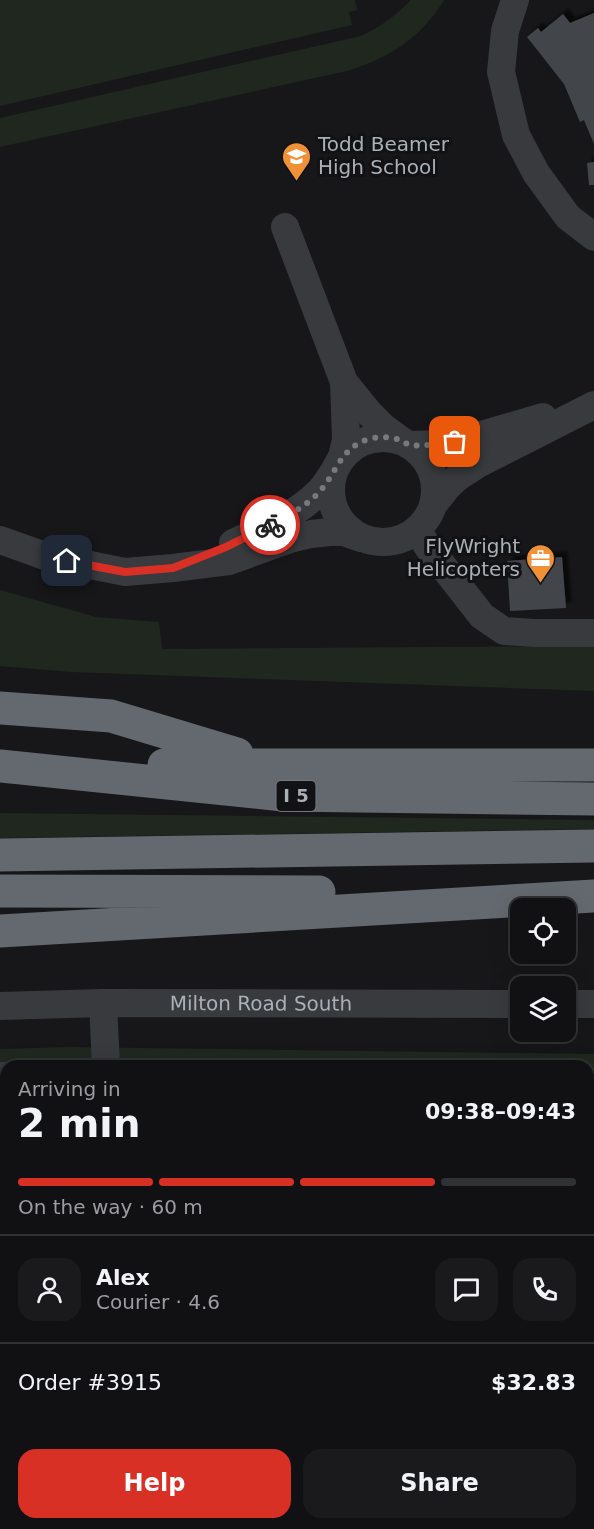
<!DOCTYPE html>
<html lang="en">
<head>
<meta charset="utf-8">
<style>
  :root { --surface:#111113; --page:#1a1a1c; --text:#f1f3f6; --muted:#9c9da0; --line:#303133; --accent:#d93025 }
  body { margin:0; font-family:"DejaVu Sans",sans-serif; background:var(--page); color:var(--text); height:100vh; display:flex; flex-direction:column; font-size:22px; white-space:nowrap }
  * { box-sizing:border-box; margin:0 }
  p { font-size:20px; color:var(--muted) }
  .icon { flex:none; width:33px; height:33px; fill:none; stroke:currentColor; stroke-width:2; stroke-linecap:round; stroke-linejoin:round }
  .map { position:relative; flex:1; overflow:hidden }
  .drawer { position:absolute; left:0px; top:1060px; width:594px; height:470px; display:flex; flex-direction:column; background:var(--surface); border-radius:18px 18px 0 0; box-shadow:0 6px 24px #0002,0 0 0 2px var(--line) }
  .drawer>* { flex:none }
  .buttons { position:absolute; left:510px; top:898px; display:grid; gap:12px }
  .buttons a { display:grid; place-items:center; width:66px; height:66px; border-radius:12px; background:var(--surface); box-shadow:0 6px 24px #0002,0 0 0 2px var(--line); font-size:30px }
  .pin { position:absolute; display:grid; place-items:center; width:51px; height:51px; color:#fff; margin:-26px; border-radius:12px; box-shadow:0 3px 9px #0006 }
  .courier { position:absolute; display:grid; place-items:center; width:60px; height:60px; margin:-30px; border:4px solid #d93025; border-radius:50%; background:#fff; color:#222; box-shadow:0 2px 8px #0007 }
  .summary em { font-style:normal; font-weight:700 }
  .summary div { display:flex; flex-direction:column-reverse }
  .summary { display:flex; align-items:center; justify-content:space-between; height:102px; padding:0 18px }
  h1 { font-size:39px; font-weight:700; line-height:45px }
  .bar { display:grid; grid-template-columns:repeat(4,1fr); gap:9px 6px; align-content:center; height:72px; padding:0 18px }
  .bar i { height:8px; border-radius:4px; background:var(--line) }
  .bar .current { background:var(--accent) }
  .bar p { grid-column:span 4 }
  .line { display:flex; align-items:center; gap:15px; padding:0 18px; border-top:2px solid var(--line) }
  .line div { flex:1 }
  .round { display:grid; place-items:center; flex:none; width:63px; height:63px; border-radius:18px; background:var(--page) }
  .button { display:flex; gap:12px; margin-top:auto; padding:12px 18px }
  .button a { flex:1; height:69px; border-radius:18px; background:var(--accent); color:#fff; font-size:24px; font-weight:700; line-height:69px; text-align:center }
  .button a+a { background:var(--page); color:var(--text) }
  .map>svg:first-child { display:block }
  .green { fill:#1f271f; fill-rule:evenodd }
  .building { fill:#434549; filter:url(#shadow) }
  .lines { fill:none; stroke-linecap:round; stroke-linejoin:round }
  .path { stroke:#3e4145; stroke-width:4; stroke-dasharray:3 4.5; stroke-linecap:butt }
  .minor { stroke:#383a3e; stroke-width:28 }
  .highway { stroke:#64686f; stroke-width:33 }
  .done { stroke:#767a80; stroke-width:6; stroke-dasharray:0 10.8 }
  .route { stroke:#d93025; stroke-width:8 }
  .labels { text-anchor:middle; stroke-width:6; stroke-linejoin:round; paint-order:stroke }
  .shield { fill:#121214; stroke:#7c8187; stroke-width:1.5 }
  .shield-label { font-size:18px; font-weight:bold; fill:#a9b0b8 }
  .poi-label { font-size:20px; fill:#a9b0b8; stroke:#121214; text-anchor:start }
  .street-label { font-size:20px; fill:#a9b0b8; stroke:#121214 }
</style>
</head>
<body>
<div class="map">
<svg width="594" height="1529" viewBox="0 0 594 1529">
  <defs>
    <filter id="shadow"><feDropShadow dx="5.5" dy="-5.5" stdDeviation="1.5" flood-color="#0009"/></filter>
  </defs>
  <rect width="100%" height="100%" fill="#171719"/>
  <path class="green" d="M0 0H355L357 10 349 12 352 25 0 106Z
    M411 0H444C421 38 389 58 347 71L0 147V118L361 36C382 26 395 16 411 0Z
    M0 590 96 617 159 622 162 649 594 646V691L71 672 0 666Z
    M0 813 594 820V829L0 838Z
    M68 1047 594 1054V1529H0V1049ZM6 1066H588V1524H6Z"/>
  <path class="building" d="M594 13V144L584 120 580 122 564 84 527 37 538 28 541 32 563 14 570 23Z
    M594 162V185H589L587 163Z
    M562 557 566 608 510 611 507 561Z
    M594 1291V1326L588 1323V1295Z
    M6 1358V1397L0 1399V1361Z
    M98 1524H208L209 1529H89V1527Z
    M295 1524H365L366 1529H285Z"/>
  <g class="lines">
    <path class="path" d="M588 1346 594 1342
      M588 1434 594 1439
      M0 1444 6 1441
      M588 1520 594 1519
      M402 1524 404 1529
      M507 1524 508 1529
      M553 1529 560 1525 565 1524"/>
    <g class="minor">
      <path d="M515 0 505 31 501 72 516 135 536 173 568 217 594 237"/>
      <path d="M285 227 344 382 346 440 342 457"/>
      <path d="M344 382 369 413 383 427 402 441"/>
      <circle cx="383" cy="490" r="52"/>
      <path d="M409 445 442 444 468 439 543 417"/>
      <path d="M433 505 448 486 458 477 478 464 594 405"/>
      <path d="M417 530 428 547 482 616 504 631 535 633H594"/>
      <path d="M0 540 45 556 125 572 173 568 229 561 290 539 311 534 330 532H344L361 538"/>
      <path d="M233 543C262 529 295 516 319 492 324 487 328 480 333 473"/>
      <path d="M103 1003 106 1066"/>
      <path d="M566 1004H594"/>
      <path id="s1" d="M0 1006 103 1003 520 1004"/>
      <path d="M0 1076H6"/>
      <path d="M588 1083H594"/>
      <path d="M0 1168 6 1167"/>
      <path d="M0 1254 6 1251"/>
    </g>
    <path class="highway" d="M0 708 111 716 237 754
      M164 765H594
      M0 766 283 795 594 799
      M0 855 594 846
      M0 891 319 892
      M0 931 594 896"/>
  </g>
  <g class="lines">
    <path class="done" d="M270 525C287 516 307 506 320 491 337 472 341 447 369 439 379 436 391 437 401 440 404 441 406 444 409 445 417 447 446 443 455 442"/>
    <path class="route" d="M67 561 125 572 173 568 226 547 270 525"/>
  </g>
  <defs>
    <symbol id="school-pin" viewBox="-11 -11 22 30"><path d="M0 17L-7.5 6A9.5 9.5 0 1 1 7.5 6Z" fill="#f09137" stroke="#121214"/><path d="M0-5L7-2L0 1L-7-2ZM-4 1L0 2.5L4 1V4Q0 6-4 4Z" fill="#fff"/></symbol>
    <symbol id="office-pin" viewBox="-11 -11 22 30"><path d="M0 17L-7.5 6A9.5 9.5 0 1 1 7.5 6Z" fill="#f09137" stroke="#121214"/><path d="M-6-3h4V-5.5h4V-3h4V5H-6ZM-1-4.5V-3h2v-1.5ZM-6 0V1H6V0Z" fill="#fff"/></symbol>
  </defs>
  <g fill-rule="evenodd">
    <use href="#school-pin" x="280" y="140" width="33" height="45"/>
    <use href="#office-pin" x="524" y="542" width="33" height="45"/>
  </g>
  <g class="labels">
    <rect class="shield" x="276.5" y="781" width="39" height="30" rx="4.5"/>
    <g class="shield-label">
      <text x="296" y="802">I 5</text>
    </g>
    <g class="poi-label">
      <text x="318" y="151">Todd Beamer<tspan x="318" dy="23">High School</tspan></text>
      <text x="520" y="553" text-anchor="end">FlyWright<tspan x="520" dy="23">Helicopters</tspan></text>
    </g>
    <g class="street-label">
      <text dy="7" stroke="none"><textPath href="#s1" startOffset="261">Milton Road South</textPath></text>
    </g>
  </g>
</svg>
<div class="buttons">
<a><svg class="icon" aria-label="locate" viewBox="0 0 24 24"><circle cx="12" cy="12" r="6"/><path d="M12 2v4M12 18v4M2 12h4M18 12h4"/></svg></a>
<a><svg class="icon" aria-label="layers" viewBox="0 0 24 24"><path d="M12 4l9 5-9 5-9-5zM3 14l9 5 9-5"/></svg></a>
</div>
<div class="pin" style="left:455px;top:442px;background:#ea580c"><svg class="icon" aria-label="bag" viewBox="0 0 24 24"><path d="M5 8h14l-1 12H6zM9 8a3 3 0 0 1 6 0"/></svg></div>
<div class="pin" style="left:67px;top:561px;background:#1f2937"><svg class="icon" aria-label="home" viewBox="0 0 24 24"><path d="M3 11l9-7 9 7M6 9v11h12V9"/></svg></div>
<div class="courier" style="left:270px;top:525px"><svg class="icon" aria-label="bike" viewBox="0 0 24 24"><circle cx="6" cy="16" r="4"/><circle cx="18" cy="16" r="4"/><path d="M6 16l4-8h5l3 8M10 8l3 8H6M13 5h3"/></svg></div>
<section class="drawer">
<div class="summary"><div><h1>2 min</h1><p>Arriving in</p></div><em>09:38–09:43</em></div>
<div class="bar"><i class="current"></i><i class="current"></i><i class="current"></i><i></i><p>On the way · 60 m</p></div>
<div class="line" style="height:108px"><a class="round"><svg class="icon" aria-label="person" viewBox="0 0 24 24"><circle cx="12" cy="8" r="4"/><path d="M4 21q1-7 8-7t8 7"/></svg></a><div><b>Alex</b><p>Courier · 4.6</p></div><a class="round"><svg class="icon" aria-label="chat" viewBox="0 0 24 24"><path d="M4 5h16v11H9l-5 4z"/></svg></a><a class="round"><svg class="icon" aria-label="phone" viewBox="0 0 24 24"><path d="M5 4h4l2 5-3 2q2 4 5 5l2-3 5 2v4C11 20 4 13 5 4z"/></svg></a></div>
<div class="line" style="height:78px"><div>Order #3915</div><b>$32.83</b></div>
<div class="button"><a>Help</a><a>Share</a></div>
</section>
</div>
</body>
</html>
